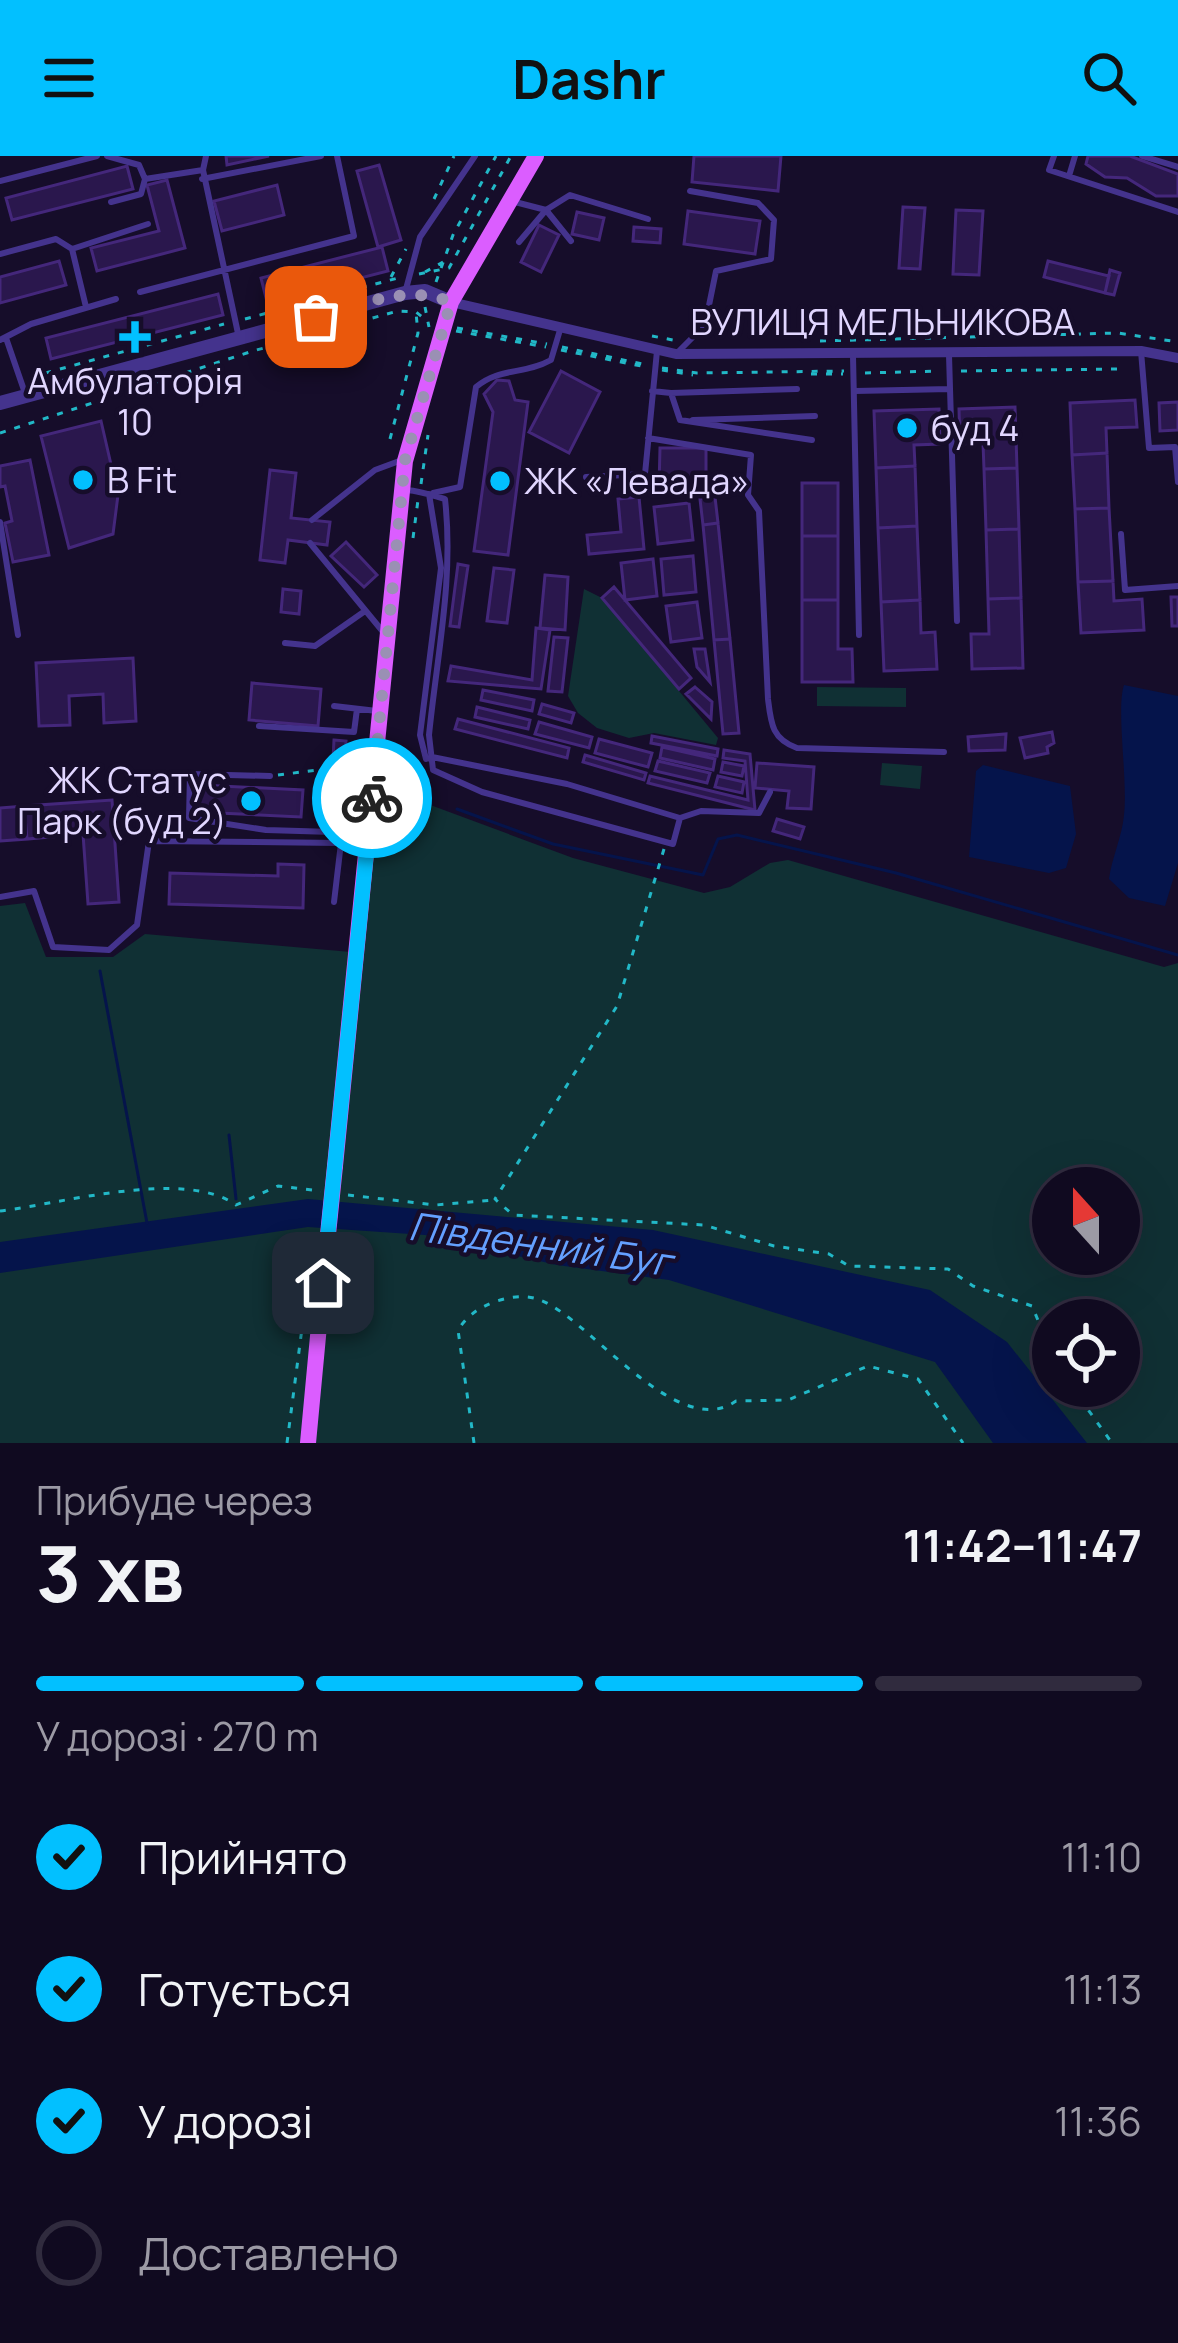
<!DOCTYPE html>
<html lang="uk">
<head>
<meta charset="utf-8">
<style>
  :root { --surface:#100a20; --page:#191329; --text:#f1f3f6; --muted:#9c9aa5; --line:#302b3e; --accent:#02c0ff }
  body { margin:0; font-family:Manrope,sans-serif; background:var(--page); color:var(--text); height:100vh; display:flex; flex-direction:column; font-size:45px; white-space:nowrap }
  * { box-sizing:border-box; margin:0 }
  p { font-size:39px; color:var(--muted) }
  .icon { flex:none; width:66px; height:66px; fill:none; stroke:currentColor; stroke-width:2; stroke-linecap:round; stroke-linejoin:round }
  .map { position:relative; height:1287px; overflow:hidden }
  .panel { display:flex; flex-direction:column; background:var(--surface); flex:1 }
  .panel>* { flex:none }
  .needle { width:78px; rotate:339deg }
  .fabs { position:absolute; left:1032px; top:1011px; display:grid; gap:24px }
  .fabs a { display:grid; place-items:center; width:108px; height:108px; border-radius:50%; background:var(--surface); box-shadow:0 12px 48px #0002,0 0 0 3px var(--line); font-size:60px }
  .pin { position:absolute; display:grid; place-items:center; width:102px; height:102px; color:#fff; margin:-51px; border-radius:24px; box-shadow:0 6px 18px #0006 }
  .courier { position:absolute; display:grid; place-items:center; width:120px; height:120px; margin:-60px; border:9px solid #02c0ff; border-radius:50%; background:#fff; color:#222; box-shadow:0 3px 15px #0007 }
  .headline em { font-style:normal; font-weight:700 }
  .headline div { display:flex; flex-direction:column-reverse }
  .headline { display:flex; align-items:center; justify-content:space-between; height:204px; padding:0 36px }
  h1 { font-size:78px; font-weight:700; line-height:90px }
  .bar { display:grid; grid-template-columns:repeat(4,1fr); gap:18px 12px; align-content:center; height:144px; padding:0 36px }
  .bar i { height:15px; border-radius:9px; background:var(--line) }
  .bar .active { background:var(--accent) }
  .bar p { grid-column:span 4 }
  ol { padding:0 36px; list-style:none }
  li { display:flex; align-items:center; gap:36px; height:132px }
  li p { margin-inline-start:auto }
  li .icon { padding:12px; border-radius:50%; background:var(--accent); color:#111; stroke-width:4 }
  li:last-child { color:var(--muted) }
  li i { width:66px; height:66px; border:6px solid var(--line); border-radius:50% }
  header { display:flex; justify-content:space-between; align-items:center; height:156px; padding:0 36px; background:var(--accent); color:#111; font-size:54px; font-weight:700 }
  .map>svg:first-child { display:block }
  .green { fill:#103034; fill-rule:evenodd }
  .water { fill:#05144b }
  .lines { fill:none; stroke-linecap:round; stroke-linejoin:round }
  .stream { stroke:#05144b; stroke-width:3 }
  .building { fill:#2a174d; stroke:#44277b; stroke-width:3 }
  .path { stroke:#22b8c7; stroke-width:3; stroke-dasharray:6 9; stroke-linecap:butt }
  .service { stroke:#44338d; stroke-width:6 }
  .minor { stroke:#44338d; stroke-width:10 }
  .tertiary { stroke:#44338d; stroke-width:14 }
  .primary { stroke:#db5dff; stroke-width:16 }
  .primary-bridge { stroke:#db5dff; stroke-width:16 }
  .done { stroke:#9a90b4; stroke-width:12; stroke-dasharray:0 21.6 }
  .route { stroke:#02c0ff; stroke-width:15 }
  .poi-dot { fill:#02c0ff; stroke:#160d2a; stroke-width:4.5 }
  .labels { text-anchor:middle; stroke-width:9; stroke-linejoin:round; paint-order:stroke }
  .street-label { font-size:36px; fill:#e1d6ff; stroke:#160d2a }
  .poi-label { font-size:36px; fill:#e1d6ff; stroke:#160d2a; text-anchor:start }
  .water-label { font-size:39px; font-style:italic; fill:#64a0ff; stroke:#160d2a }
</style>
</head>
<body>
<header><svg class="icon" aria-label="menu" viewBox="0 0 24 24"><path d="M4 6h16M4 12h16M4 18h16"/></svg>Dashr<svg class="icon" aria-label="search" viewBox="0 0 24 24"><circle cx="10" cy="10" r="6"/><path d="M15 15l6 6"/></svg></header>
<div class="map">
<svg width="1178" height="1287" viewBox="0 0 1178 1287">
  <rect width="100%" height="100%" fill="#160d2a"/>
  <path class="green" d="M584 433 602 442 718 582 716 589 654 577 629 582 597 572 578 557 568 540Z
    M817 531 906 532V551L817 550Z
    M882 607 922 610 920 633 880 629Z
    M379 630 573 702 704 737 730 731 770 707 788 704 1164 811 1178 807V1287H313ZM1053 1032H1119V1098H1053ZM1053 1164H1119V1230H1053Z
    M25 747 46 801H113L145 778 351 796 302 1287H0V750Z"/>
  <path class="water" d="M1124 529 1178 540V707L1165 750 1129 742 1109 723C1112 701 1122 681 1124 659 1128 624 1116 553 1124 529Z
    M983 609 1070 630 1076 678 1066 712 1049 717 969 701 976 615Z
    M308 1043 653 1074 930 1134 1007 1186 1087 1287H993L935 1206 669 1124 557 1109 425 1079 308 1071 0 1117V1086Z"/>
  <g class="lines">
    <path class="stream" d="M457 653 553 688 703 719 718 683 737 679 896 717 1178 799
      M100 815 147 1067
      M229 979 236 1043"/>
  </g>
  <path class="building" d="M226 0H269L227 9Z
    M694 0H781L778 35 692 26Z
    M1088 0H1130L1178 18V40H1156L1127 22 1105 21 1086 8Z
    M379 9 401 84 378 91 357 15Z
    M127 10 133 33 12 64 6 42Z
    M167 24 185 92 97 115 91 92 159 75 147 29Z
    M277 29 284 59 222 75 214 45Z
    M903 51 925 52 920 113 899 112Z
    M956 54 983 55 979 119 953 118Z
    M688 55 760 65 755 98 684 88Z
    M577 56 604 62 599 84 572 78Z
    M539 69 559 79 541 116 521 106Z
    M634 71 661 73 660 87 633 85Z
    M382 91 388 115 267 146 261 122Z
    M59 105 66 129 0 147V121Z
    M1048 105 1109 120 1105 137 1044 121Z
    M1110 114 1120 117 1114 139 1105 137Z
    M218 138 223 159 51 203 46 182Z
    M561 215 600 236 569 297 529 276Z
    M497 224 509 225 515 244 528 246 508 399 474 395 493 256 484 238Z
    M1135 244 1137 271 1106 272 1107 297 1072 299 1070 247Z
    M1178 246V274L1160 275 1159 247Z
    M1015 251 1017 312 984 313 983 287 960 288 959 253Z
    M939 253 940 288 914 289 915 310 876 312 874 255Z
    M101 265 118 339 113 378 69 392 41 280Z
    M660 292H706V331H659Z
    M1107 297 1109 352 1075 353 1072 299Z
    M30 304 49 399 13 406 5 367 12 365 5 330 0 331V310Z
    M915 310 917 370 878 372 876 312Z
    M1017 312 1019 373 986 374 984 313Z
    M270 314 296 317 291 362 330 366 327 389 288 384 285 407 260 404Z
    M802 327H838V380H802Z
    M639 341 644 393 589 398 587 379 621 376 618 343Z
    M715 341 718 367 703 369 700 343Z
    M689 347 693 384 658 388 654 351Z
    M1109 352 1113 425 1078 426 1075 353Z
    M718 367 730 483 714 484 703 369Z
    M917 370 920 444 881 446 878 372Z
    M1019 373 1021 442 988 443 986 374Z
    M802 380H838V444H802Z
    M346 386 377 419 364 431 331 400Z
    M693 400 696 436 664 439 661 403Z
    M653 403 657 440 625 444 621 407Z
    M458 408 468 410 459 471 450 470Z
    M494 412 514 414 507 467 487 465Z
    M545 419 568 421 565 474 540 472Z
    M1113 425 1114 445 1142 443 1144 474 1081 477 1078 426Z
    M614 431 691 522 679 533 602 442Z
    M283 433 301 435 299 458 281 456Z
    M1171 441H1178V470H1172Z
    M1021 442 1023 512 972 513 971 478H989L988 443Z
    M802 444H838V493H852L853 526H802Z
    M920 444 921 477 935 476 937 513 884 515 881 446Z
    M697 446 702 482 671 486 666 450Z
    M536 472 550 474 541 533 448 525 451 510 532 524Z
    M554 481 568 482 562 536 548 535Z
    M730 483 739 577 723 578 714 484Z
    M694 493H705L710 526 697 511Z
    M133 502 136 565 104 567 103 538 69 540 70 569 39 570 36 507Z
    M252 527 321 533 318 570 249 564Z
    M695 531 712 546 711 563 686 538Z
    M483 534 534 544 532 555 481 544Z
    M542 548 574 557 571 567 539 558Z
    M477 551 530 564 528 573 475 561Z
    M458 563 569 592 567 602 455 573Z
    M539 566 592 581 589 592 535 578Z
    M1052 576 1054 587 1047 591 1048 597 1025 602 1020 582Z
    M1006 578 1005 594 969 595 968 581Z
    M652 580 718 593 717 600 651 587Z
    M599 583 652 597 648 611 595 597Z
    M334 584 346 585 345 603H333Z
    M662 591 715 603 713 614 660 602Z
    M724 594 750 598 755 654 648 627 650 620 748 644 745 605 723 602Z
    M585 599 646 617 644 624 583 606Z
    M658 605 710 617 707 627 655 615Z
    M723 606 744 610 742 620 721 616Z
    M757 607 814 611 811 653 787 652 789 635 755 632Z
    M718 620 744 626 742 637 715 631Z
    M200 629 303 634 301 661 198 656Z
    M112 644 119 746 88 748 83 678 27 683 24 650Z
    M24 650 27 683 0 685V652Z
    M777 663 804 671 800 683 773 675Z
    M278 708 304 709 303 752 169 748 170 717 278 720Z"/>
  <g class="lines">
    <path class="path" d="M434 43 454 0
      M425 116 443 106
      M419 118 449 112 511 0
      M391 121 406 93
      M436 126 453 79 496 0
      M425 151 429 171
      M245 163 398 122
      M457 172 547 188
      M456 175 546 191
      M652 180 678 185
      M820 185 1118 177 1178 186
      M562 191 647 209
      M561 194 646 211
      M662 212 697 217 844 215
      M662 214 693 219
      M961 215 1118 213
      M865 217 939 215
      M811 218H843
      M31 221 224 168
      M0 277 253 195 398 155 416 156 426 164
      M390 283 418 177 416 157
      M421 328 428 279
      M413 382 418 344
      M278 619 357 609
      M355 648 361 592
      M664 693 617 850 495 1043 513 1059 704 1069 774 1090 829 1098 849 1110 948 1113 973 1130 1032 1150 1053 1200
      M348 1039 436 1049 494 1044
      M0 1055C60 1048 185 1012 236 1049L278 1030 321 1035
      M1071 1230 1112 1287
      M287 1287 307 1134
      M474 1287 458 1174C468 1159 477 1153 494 1146 509 1141 525 1138 540 1144 588 1161 677 1287 736 1245L788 1244 868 1210 918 1223 963 1287"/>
    <path class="service" d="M107 0 139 9 145 23
      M1054 0 1049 14 1178 56
      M1142 0 1178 11
      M203 14 206 0
      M1069 20 1075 0
      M145 23 203 14 239 182
      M202 23 321 0
      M0 25 97 0
      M111 46 141 38 145 23
      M515 46 546 54 519 86
      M571 85 546 54 570 39 648 63
      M72 93 86 151
      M0 98 56 83 72 93 148 68
      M406 133 420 81 475 0
      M140 136 354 80 337 0
      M6 182 26 240
      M0 184 31 168 116 143
      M1141 195 1149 292 1175 291 1178 326
      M676 198 705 169 716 115 771 103 774 64 758 47 690 35
      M949 199 957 465
      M853 200 859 479
      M652 235 671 237 680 264 812 284
      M855 235 950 233
      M671 237 797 233
      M693 264 815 260
      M648 282 751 299 748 339 759 355 768 543C771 568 772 583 797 592L944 596
      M586 321 645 318 657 195
      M406 334C420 335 432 339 445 343 454 423 437 499 429 579L433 614 482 636 673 688 680 662 567 628 432 601 426 603 420 579 441 412 429 338
      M433 337 460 331 476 231C500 211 524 219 551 204L560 174
      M312 364 375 314 402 304
      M0 366 18 479
      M1121 378 1125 434 1178 430
      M310 387 384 477
      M285 487 315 490 365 455
      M334 550 377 555
      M259 570 354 576 357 553
      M270 620 190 618 189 662 266 674 366 677
      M318 633 317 656 367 659
      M680 662 701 655 759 657 770 636
      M0 741 34 735 53 791 109 794 137 769 149 685 341 687 343 676
      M334 746 341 687"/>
    <path class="minor" d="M451 146 676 198 1141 195 1178 202"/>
    <path class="tertiary" d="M0 247 405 137 425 135 451 146"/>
    <path class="primary" d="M335 1010 405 305 451 146 536 0
      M308 1287 323 1127"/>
    <path class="primary-bridge" d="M323 1127 335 1010"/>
  </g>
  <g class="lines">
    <path class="done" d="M316 161C361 149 406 128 451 146L405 304 372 642"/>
    <path class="route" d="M323 1127 372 642"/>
  </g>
  <g class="poi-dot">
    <path d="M129 163h12v12h12v12h-12v12h-12v-12h-12v-12h12z"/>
    <circle cx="907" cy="272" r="12"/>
    <circle cx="83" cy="324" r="12"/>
    <circle cx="500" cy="325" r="12"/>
    <circle cx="251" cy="645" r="12"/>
  </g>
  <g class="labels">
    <g class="street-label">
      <text x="883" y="179">ВУЛИЦЯ МЕЛЬНИКОВА</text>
    </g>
    <g class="poi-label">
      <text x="135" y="238" text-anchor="middle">Амбулаторія<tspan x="135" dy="41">10</tspan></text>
      <text x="931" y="285">буд 4</text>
      <text x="107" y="337">B Fit</text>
      <text x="524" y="338">ЖК «Левада»</text>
      <text x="227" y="637" text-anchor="end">ЖК Статус<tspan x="227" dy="41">Парк (буд 2)</tspan></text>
    </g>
    <g class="water-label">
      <text transform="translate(540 1088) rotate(8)" y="14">Південний Буг</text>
    </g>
  </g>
</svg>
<div class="fabs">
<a><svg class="needle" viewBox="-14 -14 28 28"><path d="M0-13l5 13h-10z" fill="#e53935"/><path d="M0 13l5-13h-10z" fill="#9c9aa5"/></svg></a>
<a><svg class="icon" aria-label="locate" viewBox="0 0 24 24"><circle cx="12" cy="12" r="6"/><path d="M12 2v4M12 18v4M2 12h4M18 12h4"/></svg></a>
</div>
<div class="pin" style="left:316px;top:161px;background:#ea580c"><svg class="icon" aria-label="bag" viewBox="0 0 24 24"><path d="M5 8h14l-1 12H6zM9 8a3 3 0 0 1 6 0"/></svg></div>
<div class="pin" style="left:323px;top:1127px;background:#1f2937"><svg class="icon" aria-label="home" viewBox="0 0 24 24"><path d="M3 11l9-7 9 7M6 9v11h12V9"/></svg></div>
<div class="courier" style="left:372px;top:642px"><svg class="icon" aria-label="bike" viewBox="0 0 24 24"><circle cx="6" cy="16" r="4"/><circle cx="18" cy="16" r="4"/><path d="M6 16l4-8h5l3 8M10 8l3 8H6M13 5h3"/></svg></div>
</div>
<section class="panel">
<div class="headline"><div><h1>3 хв</h1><p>Прибуде через</p></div><em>11:42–11:47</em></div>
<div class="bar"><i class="active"></i><i class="active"></i><i class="active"></i><i></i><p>У дорозі · 270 m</p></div>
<ol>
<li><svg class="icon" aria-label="check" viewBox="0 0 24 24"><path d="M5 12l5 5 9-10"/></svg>Прийнято<p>11:10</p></li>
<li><svg class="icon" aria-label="check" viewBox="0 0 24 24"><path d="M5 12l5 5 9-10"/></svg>Готується<p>11:13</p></li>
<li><svg class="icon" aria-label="check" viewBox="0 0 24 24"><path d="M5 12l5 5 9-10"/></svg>У дорозі<p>11:36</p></li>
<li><i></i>Доставлено</li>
</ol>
</section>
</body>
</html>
